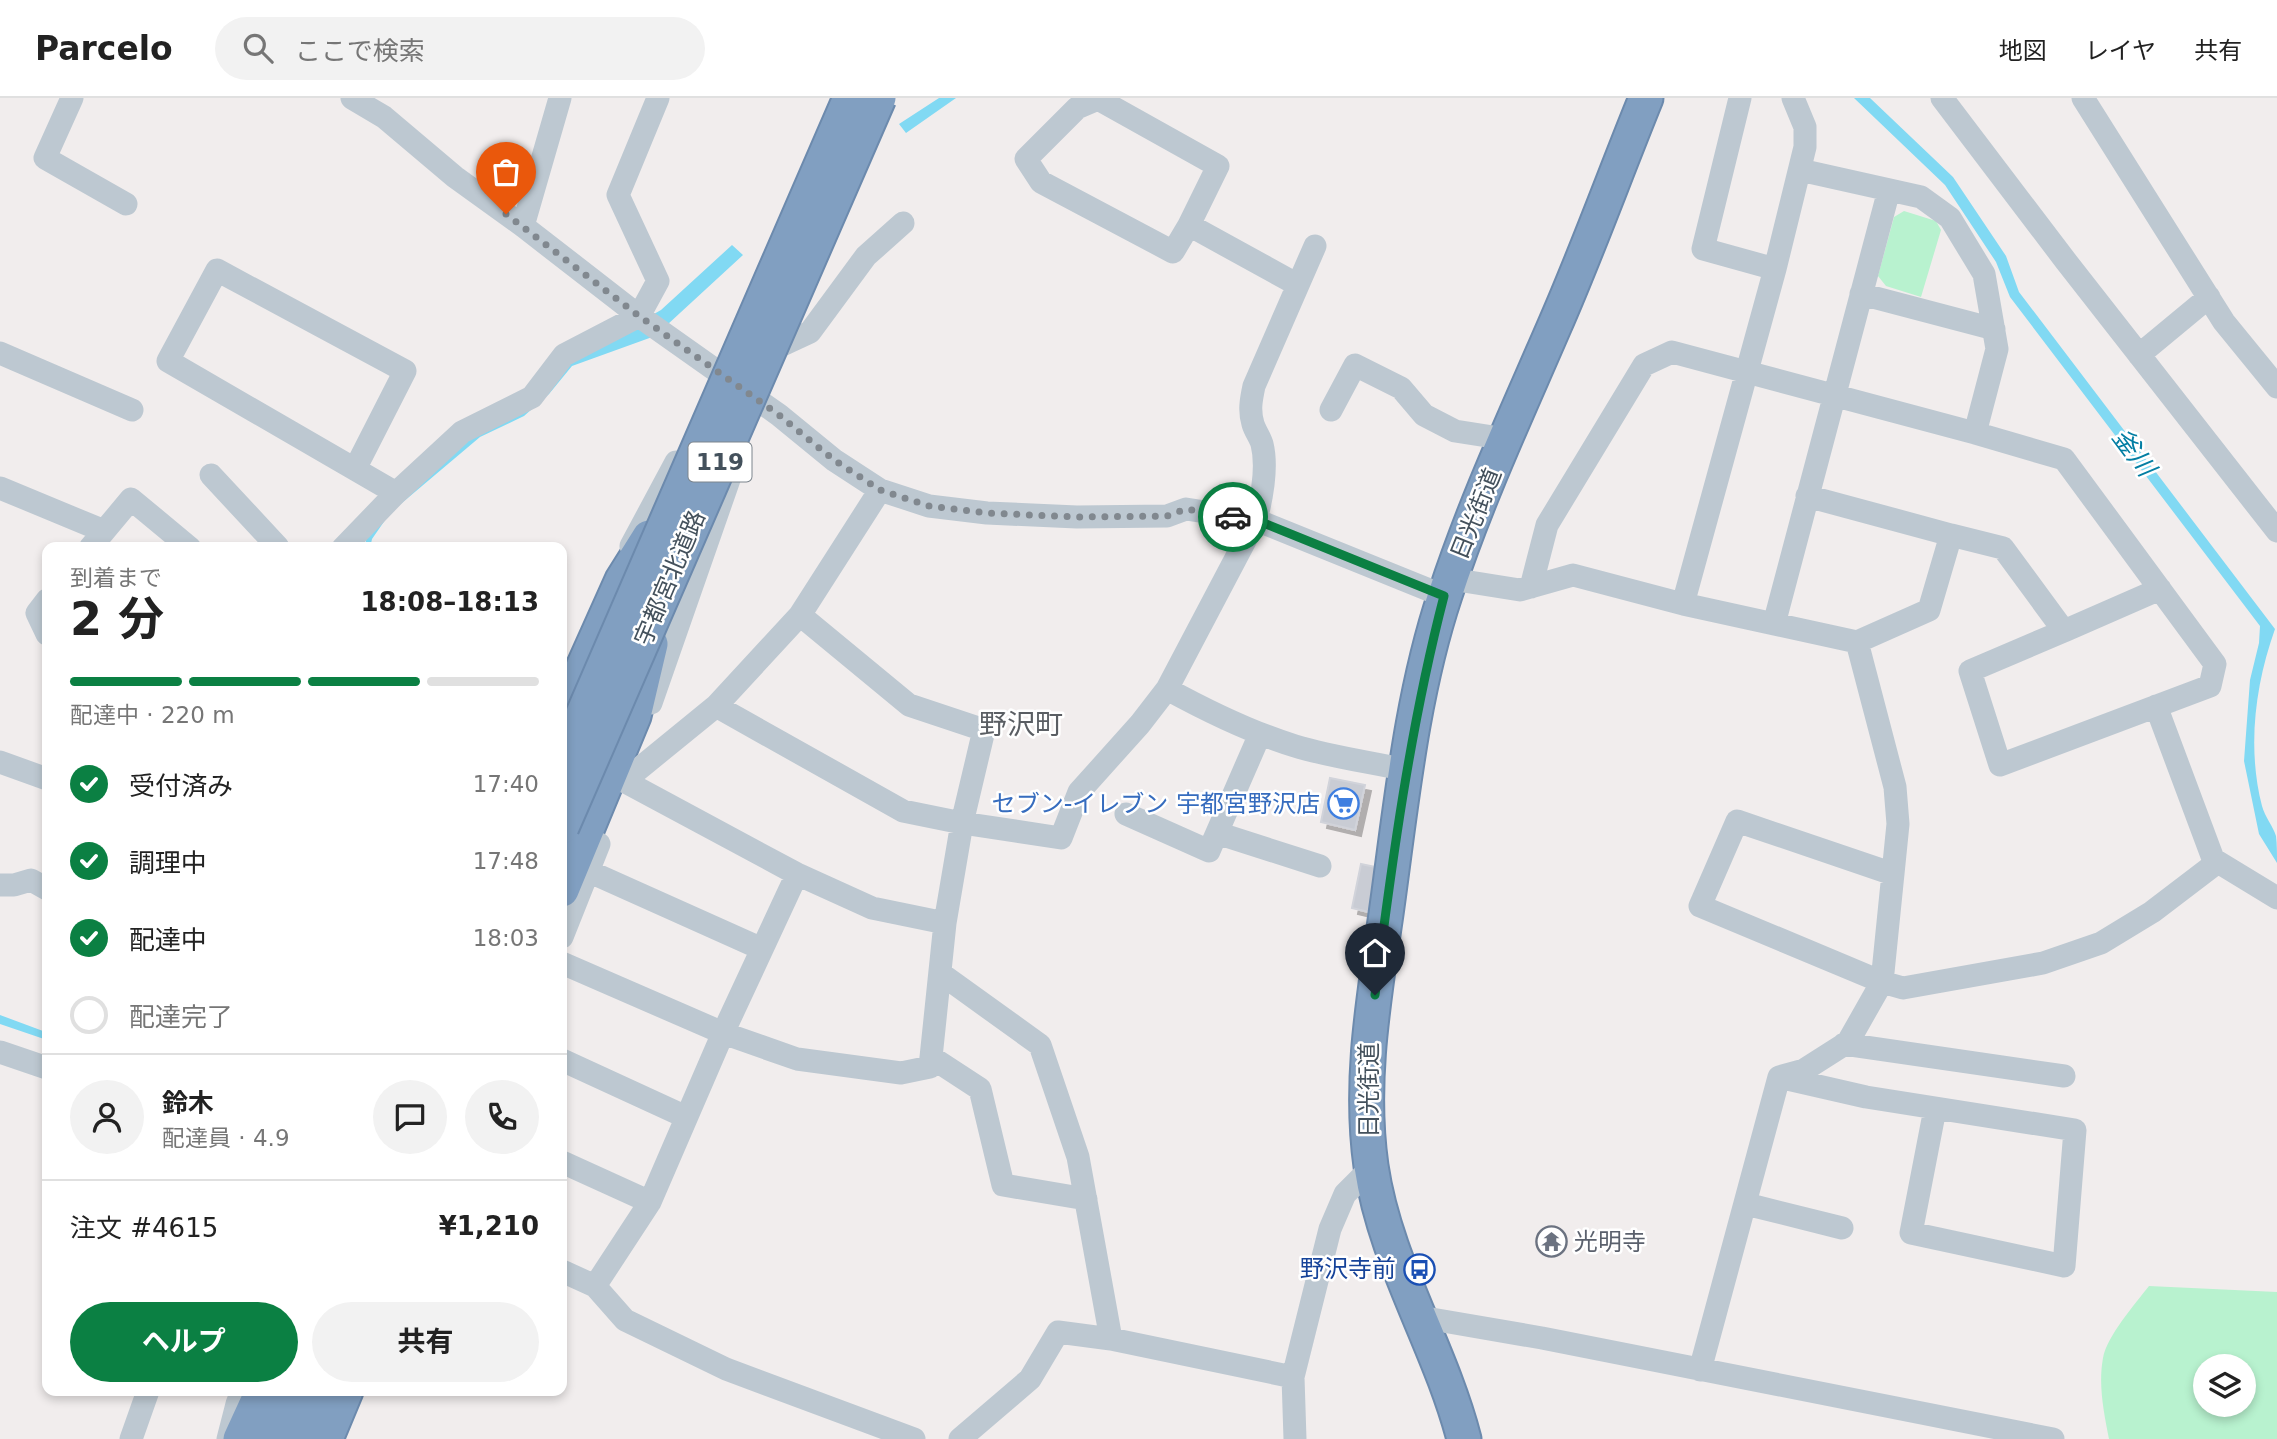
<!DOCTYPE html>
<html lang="ja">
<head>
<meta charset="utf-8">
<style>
  :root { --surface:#fff; --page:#f2f2f2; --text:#222; --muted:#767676; --line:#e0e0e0; --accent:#0b8043 }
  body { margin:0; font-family:"DejaVu Sans","Noto Sans JP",sans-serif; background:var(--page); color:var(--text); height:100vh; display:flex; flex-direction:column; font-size:26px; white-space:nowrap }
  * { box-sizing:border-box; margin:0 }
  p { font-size:23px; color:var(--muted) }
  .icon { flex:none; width:38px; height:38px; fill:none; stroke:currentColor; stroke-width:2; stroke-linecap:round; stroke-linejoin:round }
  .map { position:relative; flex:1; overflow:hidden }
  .side { position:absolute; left:42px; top:444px; width:525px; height:854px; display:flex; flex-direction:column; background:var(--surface); border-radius:14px; box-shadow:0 4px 10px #0003 }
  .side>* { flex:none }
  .tools { position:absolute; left:2193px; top:1256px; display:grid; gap:14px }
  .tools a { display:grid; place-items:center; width:63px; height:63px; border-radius:50%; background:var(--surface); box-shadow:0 4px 10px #0003; font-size:35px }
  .pin { position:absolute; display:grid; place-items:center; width:60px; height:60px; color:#fff; margin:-72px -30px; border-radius:50% 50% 50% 0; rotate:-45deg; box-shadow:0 0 7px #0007 }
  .pin .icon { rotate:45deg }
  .courier { position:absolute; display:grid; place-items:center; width:70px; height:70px; margin:-35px; border:5px solid #0b8043; border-radius:50%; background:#fff; color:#222; box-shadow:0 2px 9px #0007 }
  .headline em { font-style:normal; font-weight:700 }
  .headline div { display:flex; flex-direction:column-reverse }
  .headline { display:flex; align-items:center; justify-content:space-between; height:119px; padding:0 28px }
  h1 { font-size:46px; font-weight:700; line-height:52px }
  .bar { display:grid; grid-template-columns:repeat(4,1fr); gap:10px 7px; align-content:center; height:84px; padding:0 28px }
  .bar i { height:9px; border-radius:5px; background:var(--line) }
  .bar .active { background:var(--accent) }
  .bar p { grid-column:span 4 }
  .line { display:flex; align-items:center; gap:18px; padding:0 28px; border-top:2px solid var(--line) }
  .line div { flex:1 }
  .round { display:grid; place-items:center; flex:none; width:74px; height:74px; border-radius:37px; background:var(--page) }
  ol { padding:0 28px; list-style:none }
  li { display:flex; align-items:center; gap:21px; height:77px }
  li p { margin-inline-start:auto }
  li .icon { padding:7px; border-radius:50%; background:var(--accent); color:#fff; stroke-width:4 }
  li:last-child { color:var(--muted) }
  li i { width:38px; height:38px; border:4px solid var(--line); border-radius:50% }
  .primary-button { display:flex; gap:14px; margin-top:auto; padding:14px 28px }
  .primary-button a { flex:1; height:80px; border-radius:42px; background:var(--accent); color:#fff; font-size:28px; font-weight:700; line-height:80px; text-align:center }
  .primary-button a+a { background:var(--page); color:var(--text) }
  header { display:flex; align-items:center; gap:42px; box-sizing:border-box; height:98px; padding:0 35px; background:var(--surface); border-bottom:2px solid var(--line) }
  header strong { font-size:33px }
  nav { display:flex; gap:38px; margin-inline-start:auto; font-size:24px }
  .search { width:490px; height:63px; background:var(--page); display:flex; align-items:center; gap:18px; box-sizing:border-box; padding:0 24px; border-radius:38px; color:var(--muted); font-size:26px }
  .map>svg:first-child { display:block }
  .green { fill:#b8f2cf; fill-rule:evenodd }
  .water { fill:#81d9f3 }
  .building { fill:#c9ccd4; stroke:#d1d3da; stroke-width:2; filter:url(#shadow) }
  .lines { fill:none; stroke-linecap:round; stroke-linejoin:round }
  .highway-casing { stroke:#6c8aad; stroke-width:37 }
  .minor { stroke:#bdc8d1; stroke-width:23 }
  .highway { stroke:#819fc1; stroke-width:33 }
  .highway-bridge-casing { stroke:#6c8aad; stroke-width:37; stroke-linecap:butt }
  .highway-bridge { stroke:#819fc1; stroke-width:33 }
  .done { stroke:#81888f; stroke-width:7; stroke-dasharray:0 12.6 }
  .route { stroke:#0b8043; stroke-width:9 }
  .labels { text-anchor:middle; stroke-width:5; stroke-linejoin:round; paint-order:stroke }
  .shield { fill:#fff; stroke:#7c858d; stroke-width:2 }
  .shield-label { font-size:23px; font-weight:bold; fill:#44515c }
  .street-label { font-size:24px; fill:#44515c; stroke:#fff }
  .shop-label { font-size:24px; fill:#366cbe; stroke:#fff; text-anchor:end }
  .worship-label { font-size:24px; fill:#5b616d; stroke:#fff; text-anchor:start }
  .transit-label { font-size:24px; fill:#164399; stroke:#fff; text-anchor:end }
  .water-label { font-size:26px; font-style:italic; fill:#037ea3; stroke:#fff }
  .quarter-label { font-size:28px; fill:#5a5e63; stroke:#fff }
</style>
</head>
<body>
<header>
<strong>Parcelo</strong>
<div class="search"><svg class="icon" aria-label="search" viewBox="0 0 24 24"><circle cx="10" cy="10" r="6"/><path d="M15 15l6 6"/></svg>ここで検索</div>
<nav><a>地図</a><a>レイヤ</a><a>共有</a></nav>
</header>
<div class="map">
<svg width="2277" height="1341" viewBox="0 0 2277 1341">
  <defs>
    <filter id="shadow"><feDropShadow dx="6" dy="6" stdDeviation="0" flood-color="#0004"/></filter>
  </defs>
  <rect width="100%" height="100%" fill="#f1eded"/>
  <path class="green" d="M1904 113 1936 123 1941 132 1921 199 1886 188 1878 178 1894 119Z
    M2149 1188 2277 1194V1341H2109C2104 1315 2098 1287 2103 1260 2107 1238 2135 1206 2149 1188ZM2205 1269H2244V1307H2205Z"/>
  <path class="water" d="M939 0H956L906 35 899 26Z
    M1854 0H1870L1953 79 2006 158 2019 194 2275 531C2255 587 2247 650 2262 708 2265 719 2273 728 2276 738 2277 746 2277 757 2277 765L2259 736 2244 663 2250 582 2259 545 2260 528 2010 199 1996 164 1945 87Z
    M732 147 743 157 655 238 572 268 549 296 524 318 480 339 390 415 372 441 370 450H364L367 439 466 337 566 266 661 212Z
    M0 917 43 933 47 928V940L44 941 0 926Z"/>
  <path class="building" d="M1330 680 1365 687 1355 732 1321 724Z
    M1361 766 1385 771 1377 816 1352 810Z"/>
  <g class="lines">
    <defs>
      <path id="highway" d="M562 616 622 482 649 439
        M562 792 634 618 651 546
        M240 1341 262 1293
        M267 1341 288 1293
        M296 1341 317 1293
        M326 1341 346 1293
        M1464 1341C1440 1248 1385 1164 1371 1068 1359 983 1374 900 1386 816 1401 709 1411 599 1445 497 1475 405 1516 317 1554 229 1587 154 1615 76 1646 0"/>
    </defs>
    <use href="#highway" class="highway-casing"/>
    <path class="minor" d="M72 0 45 60 126 106
      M352 0 384 19 455 79 523 128 639 218 779 317 834 362 880 392 929 408 987 415 1077 419 1167 418 1186 411 1256 422 1444 498
      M1740 0 1703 151 1775 171
      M1942 0 2065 162 2277 433
      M2083 0 2224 224 2277 289
      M1189 127 1173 154 1041 84 1026 61 1077 10 1098 1 1218 68 1189 127 1298 187
      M523 128 560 0
      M1861 196 1994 231
      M782 247 810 234 866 158 903 125
      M0 255 132 312
      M2139 257 2209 199
      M1331 312 1355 267 1401 290 1424 317 1455 333 1506 341
      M355 371 405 273 217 172 168 263 396 395
      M211 377 278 449
      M0 390 104 433
      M880 392 800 517 716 608 624 683 797 776 872 810 945 825
      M1807 398 1951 437
      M631 448 676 364
      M90 450 131 401 190 450
      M343 450 396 395 462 334 532 299 564 257 639 218 658 183 618 97 658 0
      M1451 481 1520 492 1573 477 1683 506 1857 544 1929 512 1951 437 2003 450 2064 533 1970 573 2000 667 2210 588 2215 566 2064 361 1975 335 1997 251 1984 176 1950 120 1921 99 1800 72
      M1531 489 1547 427 1644 267 1672 254 1975 335
      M47 502 37 515 47 536
      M1683 506 1775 171 1805 49V29L1793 0
      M1774 526 1889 92
      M2064 533 2160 491
      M1167 591C1209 614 1250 634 1295 648 1331 659 1370 664 1406 672
      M651 605 732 373
      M716 608 903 713 962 725 1061 740 1079 694 1140 626 1167 591 1256 422C1262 399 1268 370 1262 346 1260 339 1255 333 1253 326 1249 313 1251 302 1254 288L1315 148
      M0 664 47 681
      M1126 716 1209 753 1260 636
      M1217 735 1320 768
      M2213 761 2277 800
      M588 773 762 851
      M1893 776 1737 723 1700 808 1882 884 1903 890 2043 865 2101 845 2152 814 2215 766 2156 608
      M0 787H14L31 782 47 791
      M562 839 599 746
      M562 865 723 935 797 961 901 975 930 969 945 825 962 725 984 632 909 607 800 517
      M940 875 1040 947 1078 1059 1111 1241
      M1844 946 2064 978
      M0 954 47 970
      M931 959 980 991 1003 1087 1086 1101
      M562 962 686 1019
      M1783 980 1866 999 2075 1032 2064 1168 1911 1135 1935 1011
      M562 1064 650 1104
      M1746 1106 1842 1130
      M562 1173 595 1188 625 1222 726 1271 914 1341
      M595 1188 650 1104 723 935 797 776
      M1420 1219 1542 1240 2053 1341
      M1700 1272 1779 979 1804 972 1848 944 1882 884 1898 726 1895 689 1857 544
      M1293 1279 1295 1341
      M131 1341 148 1293
      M228 1341 237 1306 242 1293
      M960 1341 1030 1281 1058 1234 1111 1241 1293 1279 1330 1131 1345 1096 1371 1070"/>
    <use href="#highway" class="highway"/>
    <defs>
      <path id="highway-bridge" d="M562 664 850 0
        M562 729 879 0"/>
    </defs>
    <use href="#highway-bridge" class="highway-bridge-casing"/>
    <use href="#highway-bridge" class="highway-bridge"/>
  </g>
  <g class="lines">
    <path class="done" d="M506 116 639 218 779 317 834 362 880 392 929 408 987 415 1077 419 1167 418 1186 411 1233 419"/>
    <path class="route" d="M1233 419 1256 422 1444 498C1410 629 1392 763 1375 897"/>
  </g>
  <defs>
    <symbol id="supermarket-ring" viewBox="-11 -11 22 22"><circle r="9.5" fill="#fff" stroke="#3f7fe0" stroke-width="1.5"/><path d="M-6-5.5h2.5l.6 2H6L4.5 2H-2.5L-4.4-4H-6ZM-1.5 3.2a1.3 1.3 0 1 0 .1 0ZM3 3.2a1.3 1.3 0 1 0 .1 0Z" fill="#3f7fe0"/></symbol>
    <symbol id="temple-ring" viewBox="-11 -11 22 22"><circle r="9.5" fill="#fff" stroke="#6b7280" stroke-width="1.5"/><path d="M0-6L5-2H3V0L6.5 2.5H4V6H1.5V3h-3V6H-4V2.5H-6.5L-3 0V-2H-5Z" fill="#6b7280"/></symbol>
    <symbol id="bus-ring" viewBox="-11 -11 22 22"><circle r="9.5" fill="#fff" stroke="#1a4fb4" stroke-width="1.5"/><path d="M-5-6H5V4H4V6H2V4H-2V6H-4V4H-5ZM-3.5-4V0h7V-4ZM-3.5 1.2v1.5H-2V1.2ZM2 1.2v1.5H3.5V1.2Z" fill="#1a4fb4"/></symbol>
  </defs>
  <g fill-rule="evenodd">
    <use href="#supermarket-ring" x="1326" y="688" width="35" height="35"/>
    <use href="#temple-ring" x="1534" y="1126" width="35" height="35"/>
    <use href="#bus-ring" x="1402" y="1154" width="35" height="35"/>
  </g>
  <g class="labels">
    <rect class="shield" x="688.5" y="344.5" width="63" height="39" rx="5"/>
    <g class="shield-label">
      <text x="720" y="372">119</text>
    </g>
    <g class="street-label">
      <text transform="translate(1476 416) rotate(-68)" y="8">日光街道</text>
      <text transform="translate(670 480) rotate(-67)" y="8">宇都宮北道路</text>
      <text transform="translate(1369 992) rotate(-90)" y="8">日光街道</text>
    </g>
    <g class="shop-label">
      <text x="1320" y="714">セブン-イレブン 宇都宮野沢店</text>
    </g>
    <g class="worship-label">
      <text x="1574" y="1152">光明寺</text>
    </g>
    <g class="transit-label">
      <text x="1396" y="1179">野沢寺前</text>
    </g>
    <g class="water-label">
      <text transform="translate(2134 354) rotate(53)" y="9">釜川</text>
    </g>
    <g class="quarter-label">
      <text x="1021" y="636">野沢町</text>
    </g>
  </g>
</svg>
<div class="tools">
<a><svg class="icon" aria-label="layers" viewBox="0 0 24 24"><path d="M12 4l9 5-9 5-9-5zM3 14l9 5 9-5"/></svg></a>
</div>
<div class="pin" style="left:506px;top:116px;background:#ea580c"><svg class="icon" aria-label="bag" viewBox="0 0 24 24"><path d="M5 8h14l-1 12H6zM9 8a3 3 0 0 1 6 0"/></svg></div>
<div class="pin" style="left:1375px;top:897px;background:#1f2937"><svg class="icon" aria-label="home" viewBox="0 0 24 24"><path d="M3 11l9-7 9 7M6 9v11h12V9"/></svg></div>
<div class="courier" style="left:1233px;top:419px"><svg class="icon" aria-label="car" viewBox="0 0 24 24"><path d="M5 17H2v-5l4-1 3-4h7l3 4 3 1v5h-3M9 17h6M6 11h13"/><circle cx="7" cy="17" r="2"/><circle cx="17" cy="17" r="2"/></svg></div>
<section class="side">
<div class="headline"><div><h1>2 分</h1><p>到着まで</p></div><em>18:08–18:13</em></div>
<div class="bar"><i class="active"></i><i class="active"></i><i class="active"></i><i></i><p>配達中 · 220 m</p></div>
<ol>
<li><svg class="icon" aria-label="check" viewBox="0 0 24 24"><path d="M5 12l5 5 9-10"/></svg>受付済み<p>17:40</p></li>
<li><svg class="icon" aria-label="check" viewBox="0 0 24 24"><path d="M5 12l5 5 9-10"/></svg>調理中<p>17:48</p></li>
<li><svg class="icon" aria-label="check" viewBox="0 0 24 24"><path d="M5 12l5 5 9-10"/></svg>配達中<p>18:03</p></li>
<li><i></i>配達完了</li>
</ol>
<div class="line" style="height:126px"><a class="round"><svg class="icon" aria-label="person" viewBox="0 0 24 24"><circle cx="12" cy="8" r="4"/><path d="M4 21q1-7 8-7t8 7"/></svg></a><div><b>鈴木</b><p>配達員 · 4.9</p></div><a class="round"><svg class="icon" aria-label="chat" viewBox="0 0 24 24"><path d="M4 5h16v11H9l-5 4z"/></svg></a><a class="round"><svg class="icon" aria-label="phone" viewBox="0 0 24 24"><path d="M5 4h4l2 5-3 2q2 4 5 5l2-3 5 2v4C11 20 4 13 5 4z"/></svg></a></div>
<div class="line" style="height:91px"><div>注文 #4615</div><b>¥1,210</b></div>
<div class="primary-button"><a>ヘルプ</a><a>共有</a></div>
</section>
</div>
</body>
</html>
